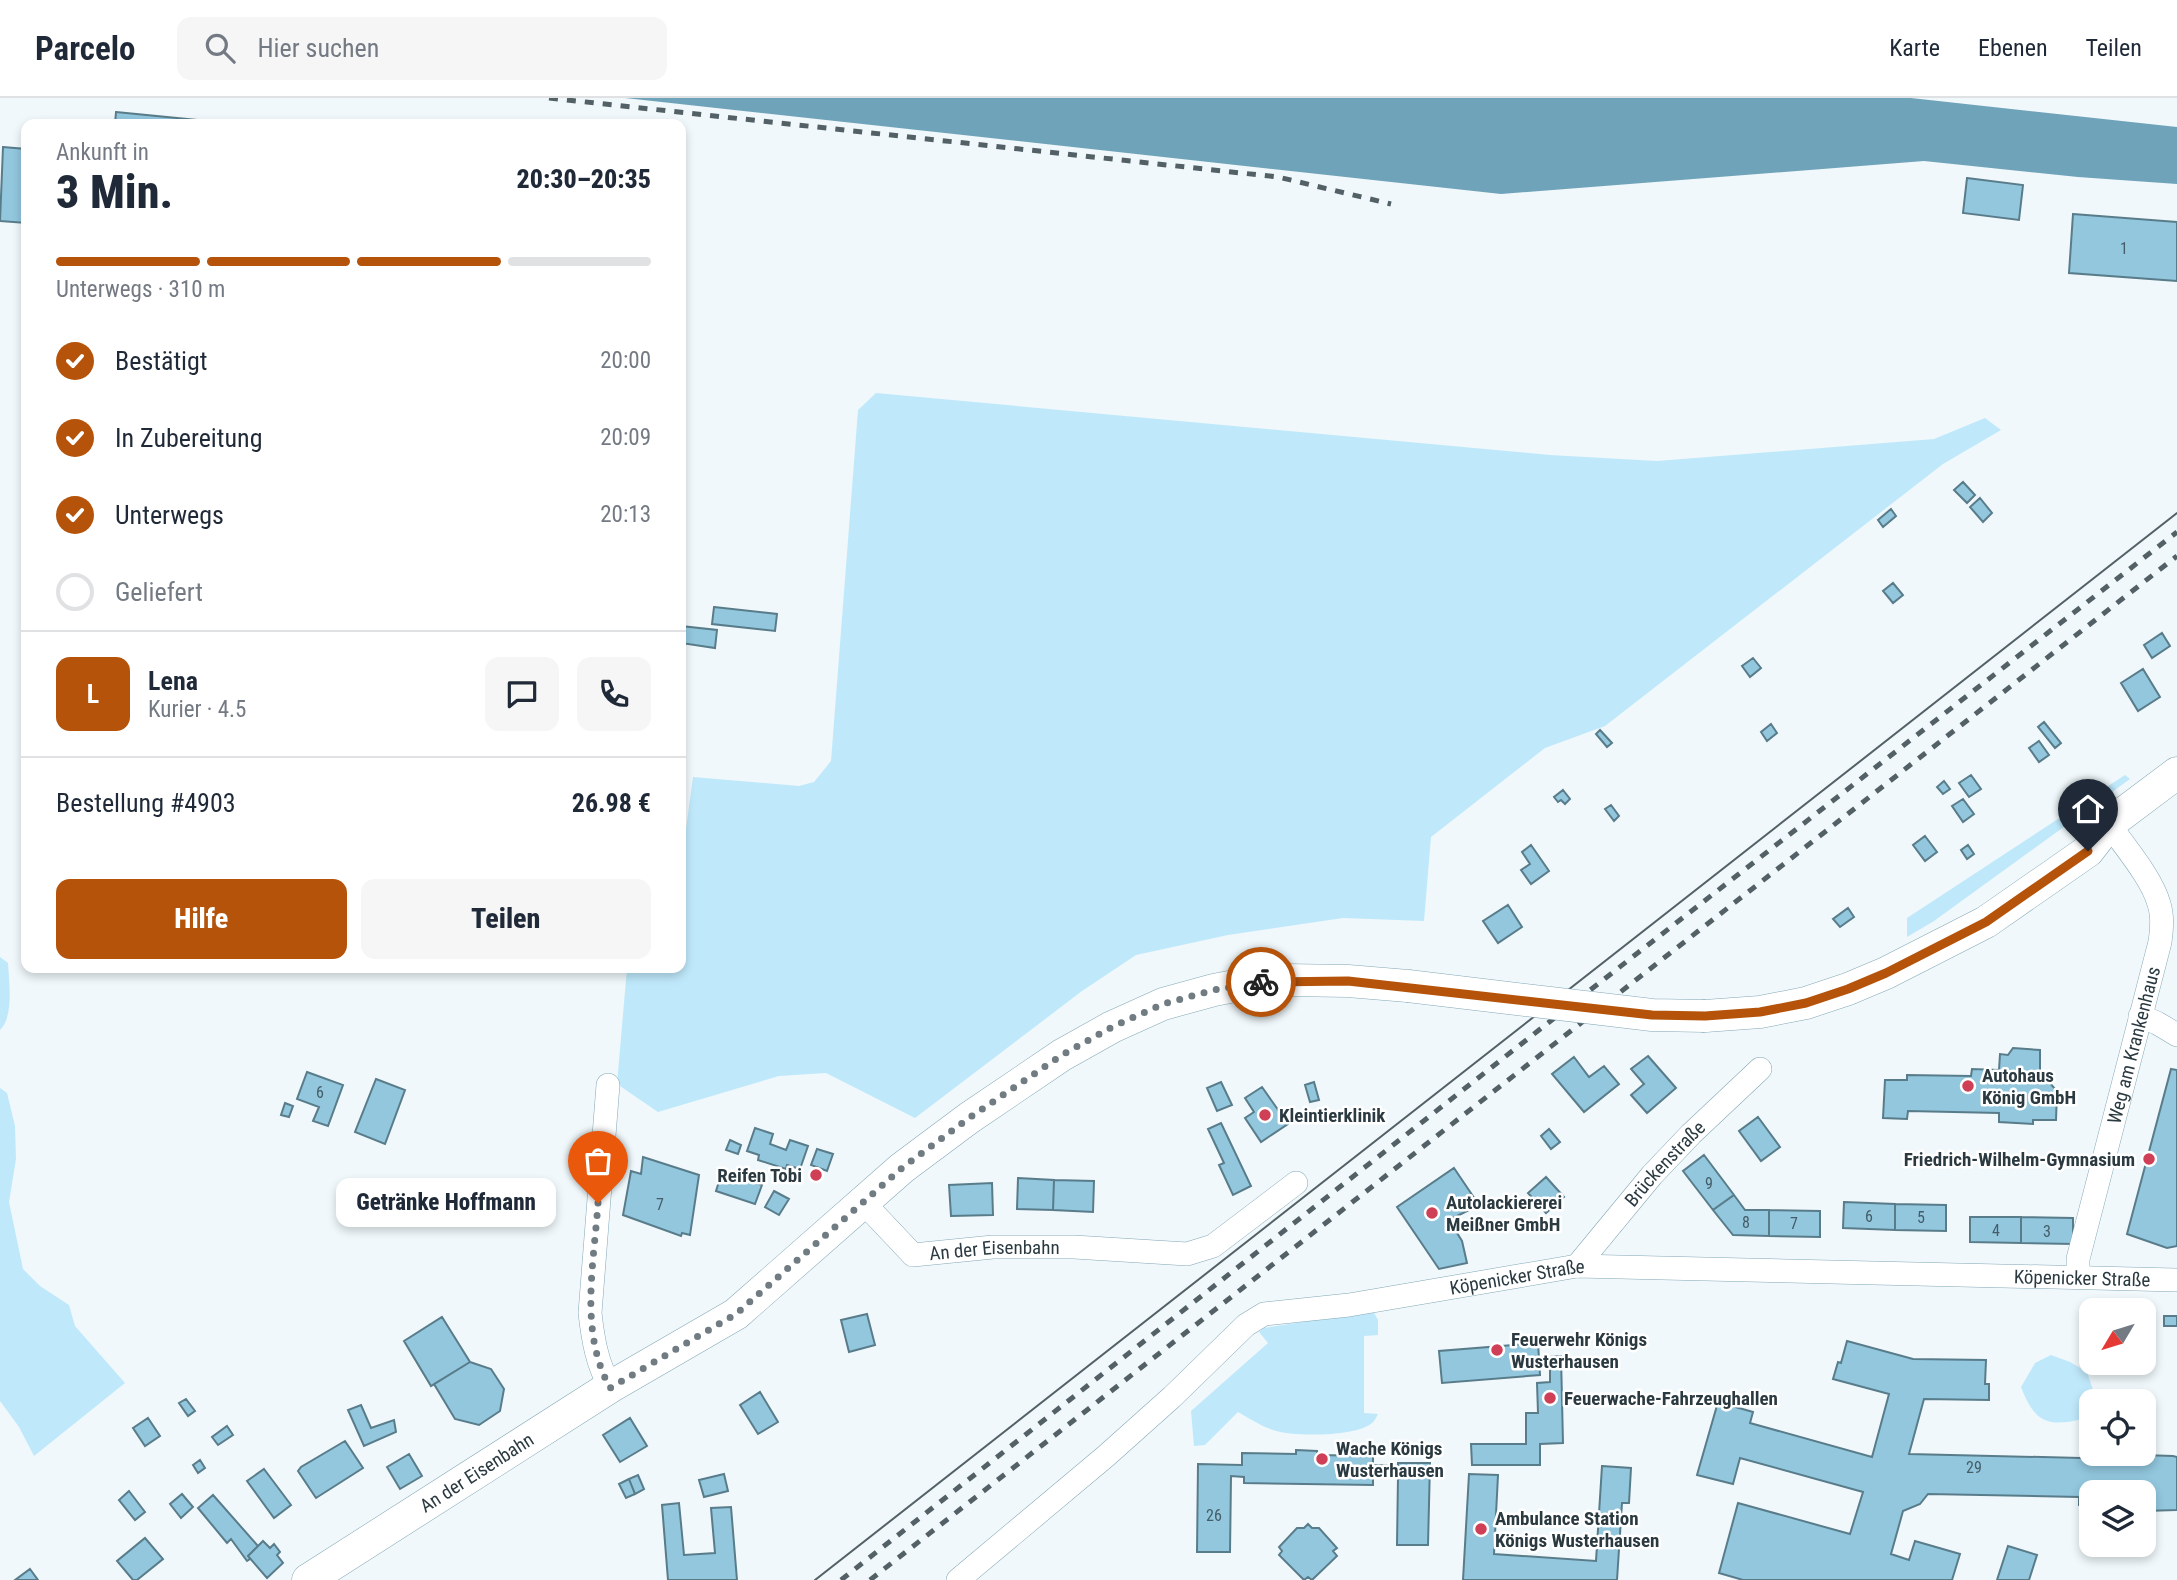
<!DOCTYPE html>
<html lang="de">
<head>
<meta charset="utf-8">
<style>
  :root { --surface:#fff; --page:#f6f6f7; --text:#1f2937; --muted:#747a83; --line:#e0e1e3; --accent:#b45309 }
  body { margin:0; font-family:"Roboto Condensed",sans-serif; background:var(--page); color:var(--text); height:100vh; display:flex; flex-direction:column; font-size:26px; white-space:nowrap }
  * { box-sizing:border-box; margin:0 }
  p { font-size:23px; color:var(--muted) }
  .icon { flex:none; width:38px; height:38px; fill:none; stroke:currentColor; stroke-width:2; stroke-linecap:round; stroke-linejoin:round }
  .map { position:relative; flex:1; overflow:hidden }
  .drawer { position:absolute; left:21px; top:21px; width:665px; height:854px; display:flex; flex-direction:column; background:var(--surface); border-radius:14px; box-shadow:0 4px 10px #0003 }
  .drawer>* { flex:none }
  .needle { width:46px; rotate:232deg }
  .buttons { position:absolute; left:2079px; top:1200px; display:grid; gap:14px }
  .buttons a { display:grid; place-items:center; width:77px; height:77px; border-radius:14px; background:var(--surface); box-shadow:0 4px 10px #0003; font-size:35px }
  .pin { position:absolute; display:grid; place-items:center; width:60px; height:60px; color:#fff; margin:-72px -30px; border-radius:50% 50% 50% 0; rotate:-45deg; box-shadow:0 0 7px #0007 }
  .pin .icon { rotate:45deg }
  .courier { position:absolute; display:grid; place-items:center; width:70px; height:70px; margin:-35px; border:5px solid #b45309; border-radius:50%; background:#fff; color:#222; box-shadow:0 2px 9px #0007 }
  .bubble { position:absolute; height:49px; border-radius:14px; background:var(--surface); box-shadow:0 4px 10px #0003; font-size:23px; font-weight:800; line-height:49px; text-align:center }
  .headline em { font-style:normal; font-weight:800 }
  .headline div { display:flex; flex-direction:column-reverse }
  .headline { display:flex; align-items:center; justify-content:space-between; height:119px; padding:0 35px }
  h1 { font-size:46px; font-weight:800; line-height:52px }
  .bar { display:grid; grid-template-columns:repeat(4,1fr); gap:10px 7px; align-content:center; height:84px; padding:0 35px }
  .bar i { height:9px; border-radius:5px; background:var(--line) }
  .bar .on { background:var(--accent) }
  .bar p { grid-column:span 4 }
  .line { display:flex; align-items:center; gap:18px; padding:0 35px; border-top:2px solid var(--line) }
  .line div { flex:1 }
  .round { display:grid; place-items:center; flex:none; width:74px; height:74px; border-radius:14px; background:var(--page) }
  ol { padding:0 35px; list-style:none }
  li { display:flex; align-items:center; gap:21px; height:77px }
  li p { margin-inline-start:auto }
  li .icon { padding:7px; border-radius:50%; background:var(--accent); color:#fff; stroke-width:4 }
  li:last-child { color:var(--muted) }
  li i { width:38px; height:38px; border:4px solid var(--line); border-radius:50% }
  .action { display:flex; gap:14px; margin-top:auto; padding:14px 35px }
  .action a { flex:1; height:80px; border-radius:14px; background:var(--accent); color:#fff; font-size:28px; font-weight:800; line-height:80px; text-align:center }
  .action a+a { background:var(--page); color:var(--text) }
  header { display:flex; align-items:center; gap:42px; box-sizing:border-box; height:98px; padding:0 35px; background:var(--surface); border-bottom:2px solid var(--line) }
  header strong { font-size:33px }
  nav { display:flex; gap:38px; margin-inline-start:auto; font-size:24px }
  .search { width:490px; height:63px; background:var(--page); display:flex; align-items:center; gap:18px; box-sizing:border-box; padding:0 24px; border-radius:14px; color:var(--muted); font-size:26px }
  .map>svg:first-child { display:block }
  .green { fill:#bfe9fb }
  .water { fill:#6fa3b9 }
  .building { fill:#92c7de; stroke:#597c8a; stroke-width:2 }
  .lines { fill:none; stroke-linecap:round; stroke-linejoin:round }
  .street-casing { stroke:#84a8b7; stroke-width:24 }
  .secondary-casing { stroke:#84a8b7; stroke-width:33 }
  .street { stroke:#fff; stroke-width:23 }
  .secondary { stroke:#fff; stroke-width:32 }
  .tram { stroke:#536167; stroke-width:2 }
  .rail { stroke:#536167; stroke-width:5; stroke-dasharray:9 9; stroke-linecap:butt }
  .secondary-bridge-casing { stroke:#84a8b7; stroke-width:33; stroke-linecap:butt }
  .secondary-bridge { stroke:#fff; stroke-width:32 }
  .done { stroke:#707c82; stroke-width:7; stroke-dasharray:0 12.6 }
  .route { stroke:#b45309; stroke-width:9 }
  .poi-dot { fill:#cf3f56; stroke:#fff; stroke-width:2.5 }
  .labels { text-anchor:middle; stroke-width:5; stroke-linejoin:round; paint-order:stroke }
  .number-label { font-size:16px; fill:#455d68 }
  .street-label { font-size:19px; fill:#2b3a41; stroke:#fff }
  .poi-label { font-size:19px; font-weight:bold; fill:#2b3a41; stroke:#fff; text-anchor:start }
</style>
</head>
<body>
<header>
<strong>Parcelo</strong>
<div class="search"><svg class="icon" aria-label="search" viewBox="0 0 24 24"><circle cx="10" cy="10" r="6"/><path d="M15 15l6 6"/></svg>Hier suchen</div>
<nav><a>Karte</a><a>Ebenen</a><a>Teilen</a></nav>
</header>
<div class="map">
<svg width="2177" height="1482" viewBox="0 0 2177 1482">
  <rect width="100%" height="100%" fill="#f0f8fb"/>
  <path class="green" d="M876 295 1550 357 1657 363 1934 341 1985 320 2001 332 1943 366 1605 628 1545 650 1431 739 1424 823 1343 820 1228 837 1136 857 1082 893 915 1020 826 975 779 978 658 1014 617 986 627 870H681V738H685L693 679 799 688 814 684 831 663 858 312Z
    M2125 677 2130 681 1934 823 1907 839V820Z
    M0 859 8 865C9 883 14 919 0 932Z
    M0 990 7 995 15 1028 16 1061 9 1104 23 1171 40 1188 69 1207 75 1228 125 1285 34 1358 19 1329 0 1303Z
    M1373 1213 1378 1222V1237L1364 1238V1315L1378 1316C1377 1318 1374 1324 1372 1325 1357 1339 1292 1339 1273 1332 1261 1328 1250 1321 1238 1314L1205 1347 1194 1348 1191 1313 1268 1245 1259 1234 1264 1230Z
    M2051 1257 2070 1264 2087 1274 2095 1298 2082 1321C2047 1330 2034 1323 2021 1289L2035 1265Z"/>
  <path class="water" d="M625 0H1911L2177 29V86L2078 79 1924 63 1501 96Z"/>
  <path class="building" d="M116 14 238 26H115Z
    M3 49 26 51V125L0 123Z
    M1967 80 2023 87 2019 122 1963 115Z
    M2073 116 2177 124V183L2069 175Z
    M1963 384 1975 397 1967 405 1954 392Z
    M1980 400 1992 415 1983 424 1970 409Z
    M1891 411 1896 418 1883 429 1878 422Z
    M1893 485 1903 497 1893 505 1883 493Z
    M714 509 777 516 775 533 712 526Z
    M681 528 717 532 715 550 681 545Z
    M2162 535 2170 548 2152 560 2144 547Z
    M1753 560 1761 570 1750 579 1742 568Z
    M2143 571 2160 599 2138 613 2121 585Z
    M2044 624 2061 645 2055 650 2038 629Z
    M1771 626 1777 635 1767 643 1761 634Z
    M1600 632 1612 645 1607 649 1596 636Z
    M2039 643 2049 657 2039 664 2029 650Z
    M1971 677 1981 691 1969 699 1959 685Z
    M1944 683 1950 691 1943 696 1937 689Z
    M1563 692 1570 701 1565 706 1561 702 1558 704 1554 699Z
    M1963 701 1974 716 1963 724 1952 708Z
    M1611 707 1619 718 1614 723 1605 711Z
    M1925 738 1937 754 1925 763 1913 747Z
    M1531 747 1549 773 1531 786 1521 772 1530 766 1522 754Z
    M1968 747 1974 756 1967 761 1961 752Z
    M1508 807 1522 829 1498 845 1483 823Z
    M1848 810 1854 819 1840 829 1833 821Z
    M2013 950 2040 952V974L2057 993 2056 1022H2033V1026L1999 1024V1015L1908 1013 1907 1021 1883 1020 1885 982H1907V977L1971 978 1972 971 1999 972 2000 956 2008 957Z
    M1648 958 1676 990 1647 1015 1631 997 1644 986 1631 971Z
    M1574 959 1589 979 1604 968 1619 986 1584 1014 1552 976Z
    M2171 971 2177 972V1148L2167 1150 2127 1136Z
    M307 974 343 987 328 1028 313 1023 319 1009 297 1001Z
    M376 981 405 992 385 1046 355 1034Z
    M1221 984 1232 1007 1217 1013 1207 990Z
    M1314 984 1319 1002 1310 1004 1305 987Z
    M1262 989 1288 1026 1261 1044 1245 1020 1254 1014 1245 1000Z
    M285 1005 293 1008 289 1019 281 1017Z
    M1758 1019 1780 1049 1761 1063 1739 1033Z
    M1221 1025 1251 1088 1233 1097 1219 1067 1224 1065 1208 1031Z
    M755 1030 773 1036 770 1046 786 1052 790 1042 808 1048 800 1071 787 1067 786 1071 758 1062 759 1057 747 1053Z
    M1549 1031 1560 1044 1551 1051 1541 1038Z
    M730 1042 741 1047 738 1056 726 1052Z
    M817 1051 833 1056 827 1073 811 1067Z
    M1704 1057 1734 1097 1713 1112 1683 1073Z
    M643 1059 699 1077 690 1137 682 1135 681 1138 623 1117 631 1073 641 1076Z
    M1454 1070 1479 1107 1449 1122 1462 1143 1467 1165 1439 1171 1397 1109Z
    M722 1074 762 1087 755 1106 716 1093Z
    M1546 1079 1564 1099 1546 1115 1528 1095Z
    M1018 1080 1054 1082 1053 1112 1017 1111Z
    M1054 1082 1094 1083 1093 1114 1053 1112Z
    M992 1085 993 1117 951 1118 949 1087Z
    M774 1093 789 1101 779 1117 765 1109Z
    M1734 1097 1745 1112H1769V1138L1733 1137 1713 1112Z
    M1844 1104 1895 1106V1132L1843 1130Z
    M1895 1106 1946 1107V1133L1895 1132Z
    M1769 1112 1820 1113V1139L1769 1138Z
    M1970 1119H2021V1145L1970 1144Z
    M2021 1119 2073 1120V1146L2021 1145Z
    M867 1216 875 1247 849 1254 841 1222Z
    M2164 1218H2177V1228H2164Z
    M442 1219 470 1264 431 1288 404 1243Z
    M1847 1243 1913 1261 1986 1262 1985 1286H1989V1302L1924 1301 1909 1356 2081 1360V1355L2173 1358 2177 1359V1412L2144 1413V1395H2135V1391L2093 1390 2091 1408 2079 1407V1399L1928 1396 1920 1406 1903 1413 1891 1456 1909 1462 1915 1443 1960 1456 1952 1482H1743L1719 1475 1738 1405 1850 1436 1863 1394 1740 1360 1733 1386 1697 1377 1718 1304 1753 1314 1750 1325 1872 1359 1889 1296 1833 1281 1838 1264 1841 1265Z
    M1538 1245 1540 1277 1442 1285 1439 1253Z
    M1561 1258 1563 1345 1540 1346V1367H1472L1471 1346H1526V1315H1538L1537 1285 1550 1284V1259Z
    M470 1264 491 1271 504 1291 500 1313 479 1327 455 1321 434 1286Z
    M760 1294 778 1324 758 1336 740 1307Z
    M186 1301 195 1313 188 1318 179 1305Z
    M361 1307 371 1330 394 1322 396 1334 364 1348 348 1312Z
    M148 1320 160 1338 145 1348 133 1330Z
    M630 1320 647 1348 620 1364 603 1337Z
    M227 1328 233 1337 218 1347 212 1339Z
    M345 1343 363 1370 316 1400 298 1373 301 1369Z
    M1296 1352 1317 1353V1357L1373 1358V1367L1398 1368V1365H1430L1428 1447H1397L1398 1378 1373 1377V1387L1244 1385V1379L1231 1378 1230 1454H1197L1198 1366 1242 1367V1355L1296 1356Z
    M409 1356 422 1378 400 1391 387 1369Z
    M200 1362 205 1370 198 1375 193 1367Z
    M1602 1368 1631 1370 1629 1405H1622L1617 1482H1463L1469 1376 1498 1377 1494 1456 1596 1463Z
    M264 1371 291 1407 274 1420 247 1383Z
    M724 1376 728 1393 704 1399 699 1382Z
    M638 1377 644 1391 635 1396 629 1381Z
    M629 1381 635 1396 626 1400 619 1386Z
    M129 1393 145 1414 135 1422 119 1402Z
    M182 1396 193 1409 181 1420 170 1406Z
    M213 1397 258 1448 248 1458 250 1461 247 1463 231 1441 227 1445 198 1410Z
    M679 1405 684 1457 715 1455 711 1410 731 1409 737 1482H668L662 1407Z
    M1308 1426 1312 1430H1319L1337 1450 1333 1453 1337 1458 1312 1482 1308 1479 1304 1482 1279 1457 1282 1453 1279 1449 1297 1430H1304Z
    M145 1440 163 1461 137 1482H133L117 1463Z
    M263 1443 270 1450 274 1446 280 1454 277 1457 283 1465 267 1480 248 1458Z
    M2008 1448 2037 1457 2029 1482H1997Z
    M30 1471 38 1482H15Z"/>
  <g class="lines">
    <defs>
      <g id="street">
        <path d="M2140 918 2157 925 2177 937"/>
        <path d="M608 987 590 1215C593 1242 597 1265 610 1289"/>
        <path id="s1" d="M862 1103 913 1157 993 1149H1074L1187 1156 1213 1148 1296 1085"/>
        <path id="s2" d="M1577 1168 1652 1077 1691 1036 1760 971"/>
        <path id="s3" d="M2078 1178V1161L2160 844C2162 831 2163 818 2159 806 2152 780 2124 748 2109 726"/>
        <path id="s4" d="M958 1482 1106 1358 1172 1299 1246 1227 1264 1216 1349 1207 1577 1168 2177 1182"/>
      </g>
      <g id="secondary">
        <path d="M1705 918 1760 914 1806 905 1848 891 1886 875 1986 824 2088 753 2109 726 2177 675"/>
        <path id="s5" d="M308 1482 610 1289 736 1216 902 1070 969 1020 1062 957 1112 929 1163 906 1214 892 1250 885 1286 882 1348 883 1408 888"/>
      </g>
    </defs>
    <use href="#street" class="street-casing"/>
    <use href="#secondary" class="secondary-casing"/>
    <use href="#street" class="street"/>
    <use href="#secondary" class="secondary"/>
    <path class="tram" d="M815 1482 2177 415"/>
    <path class="rail" d="M549 0 1278 79 1391 106
      M841 1482 1539 932 2177 434
      M870 1482 2177 458"/>
    <defs>
      <path id="secondary-bridge" d="M1408 888 1652 917 1705 918"/>
    </defs>
    <use href="#secondary-bridge" class="secondary-bridge-casing"/>
    <use href="#secondary-bridge" class="secondary-bridge"/>
  </g>
  <g class="lines">
    <path class="done" d="M598 1105C594 1166 579 1233 610 1290L736 1216 902 1070 969 1020 1062 957 1112 929 1163 906 1214 892 1261 884"/>
    <path class="route" d="M1261 884 1348 883 1652 917 1705 918 1760 914 1806 905 1848 891 1886 875 1986 824 2088 753"/>
  </g>
  <g class="poi-dot">
    <circle cx="1968" cy="988" r="7"/>
    <circle cx="1265" cy="1017" r="7"/>
    <circle cx="2149" cy="1061" r="7"/>
    <circle cx="816" cy="1077" r="7"/>
    <circle cx="1432" cy="1115" r="7"/>
    <circle cx="1497" cy="1252" r="7"/>
    <circle cx="1550" cy="1300" r="7"/>
    <circle cx="1322" cy="1361" r="7"/>
    <circle cx="1481" cy="1431" r="7"/>
  </g>
  <g class="labels">
    <g class="number-label">
      <text x="2124" y="156">1</text>
      <text x="320" y="1000">6</text>
      <text x="1709" y="1091">9</text>
      <text x="660" y="1112">7</text>
      <text x="1869" y="1124">6</text>
      <text x="1921" y="1125">5</text>
      <text x="1746" y="1130">8</text>
      <text x="1794" y="1131">7</text>
      <text x="1996" y="1138">4</text>
      <text x="2047" y="1139">3</text>
      <text x="1974" y="1375">29</text>
      <text x="1214" y="1423">26</text>
    </g>
    <g class="street-label">
      <text dy="7" stroke="none"><textPath href="#s3" startOffset="238">Weg am Krankenhaus</textPath></text>
      <text dy="7" stroke="none"><textPath href="#s2" startOffset="135">Brückenstraße</textPath></text>
      <text dy="7" stroke="none"><textPath href="#s1" startOffset="156">An der Eisenbahn</textPath></text>
      <text dy="7" stroke="none"><textPath href="#s4" startOffset="662">Köpenicker Straße</textPath></text>
      <text dy="7" stroke="none"><textPath href="#s4" startOffset="1228">Köpenicker Straße</textPath></text>
      <text dy="7" stroke="none"><textPath href="#s5" startOffset="200">An der Eisenbahn</textPath></text>
    </g>
    <g class="poi-label">
      <text x="1982" y="984">Autohaus<tspan x="1982" dy="22">König GmbH</tspan></text>
      <text x="1279" y="1024">Kleintierklinik</text>
      <text x="2135" y="1068" text-anchor="end">Friedrich-Wilhelm-Gymnasium</text>
      <text x="802" y="1084" text-anchor="end">Reifen Tobi</text>
      <text x="1446" y="1111">Autolackiererei<tspan x="1446" dy="22">Meißner GmbH</tspan></text>
      <text x="1511" y="1248">Feuerwehr Königs<tspan x="1511" dy="22">Wusterhausen</tspan></text>
      <text x="1564" y="1307">Feuerwache-Fahrzeughallen</text>
      <text x="1336" y="1357">Wache Königs<tspan x="1336" dy="22">Wusterhausen</tspan></text>
      <text x="1495" y="1427">Ambulance Station<tspan x="1495" dy="22">Königs Wusterhausen</tspan></text>
    </g>
  </g>
</svg>
<div class="buttons">
<a><svg class="needle" viewBox="-14 -14 28 28"><path d="M0-13l5 13h-10z" fill="#e53935"/><path d="M0 13l5-13h-10z" fill="#747a83"/></svg></a>
<a><svg class="icon" aria-label="locate" viewBox="0 0 24 24"><circle cx="12" cy="12" r="6"/><path d="M12 2v4M12 18v4M2 12h4M18 12h4"/></svg></a>
<a><svg class="icon" aria-label="layers" viewBox="0 0 24 24"><path d="M12 4l9 5-9 5-9-5zM3 14l9 5 9-5"/></svg></a>
</div>
<div class="pin" style="left:598px;top:1105px;background:#ea580c"><svg class="icon" aria-label="bag" viewBox="0 0 24 24"><path d="M5 8h14l-1 12H6zM9 8a3 3 0 0 1 6 0"/></svg></div>
<div class="pin" style="left:2088px;top:753px;background:#1f2937"><svg class="icon" aria-label="home" viewBox="0 0 24 24"><path d="M3 11l9-7 9 7M6 9v11h12V9"/></svg></div>
<div class="courier" style="left:1261px;top:884px"><svg class="icon" aria-label="bike" viewBox="0 0 24 24"><circle cx="6" cy="16" r="4"/><circle cx="18" cy="16" r="4"/><path d="M6 16l4-8h5l3 8M10 8l3 8H6M13 5h3"/></svg></div>
<div class="bubble" style="left:336px;top:1080px;width:220px">Getränke Hoffmann</div>
<section class="drawer">
<div class="headline"><div><h1>3 Min.</h1><p>Ankunft in</p></div><em>20:30–20:35</em></div>
<div class="bar"><i class="on"></i><i class="on"></i><i class="on"></i><i></i><p>Unterwegs · 310 m</p></div>
<ol>
<li><svg class="icon" aria-label="check" viewBox="0 0 24 24"><path d="M5 12l5 5 9-10"/></svg>Bestätigt<p>20:00</p></li>
<li><svg class="icon" aria-label="check" viewBox="0 0 24 24"><path d="M5 12l5 5 9-10"/></svg>In Zubereitung<p>20:09</p></li>
<li><svg class="icon" aria-label="check" viewBox="0 0 24 24"><path d="M5 12l5 5 9-10"/></svg>Unterwegs<p>20:13</p></li>
<li><i></i>Geliefert</li>
</ol>
<div class="line" style="height:126px"><b class="round" style="background:var(--accent);color:#fff">L</b><div><b>Lena</b><p>Kurier · 4.5</p></div><a class="round"><svg class="icon" aria-label="chat" viewBox="0 0 24 24"><path d="M4 5h16v11H9l-5 4z"/></svg></a><a class="round"><svg class="icon" aria-label="phone" viewBox="0 0 24 24"><path d="M5 4h4l2 5-3 2q2 4 5 5l2-3 5 2v4C11 20 4 13 5 4z"/></svg></a></div>
<div class="line" style="height:91px"><div>Bestellung #4903</div><b>26.98 €</b></div>
<div class="action"><a>Hilfe</a><a>Teilen</a></div>
</section>
</div>
</body>
</html>
